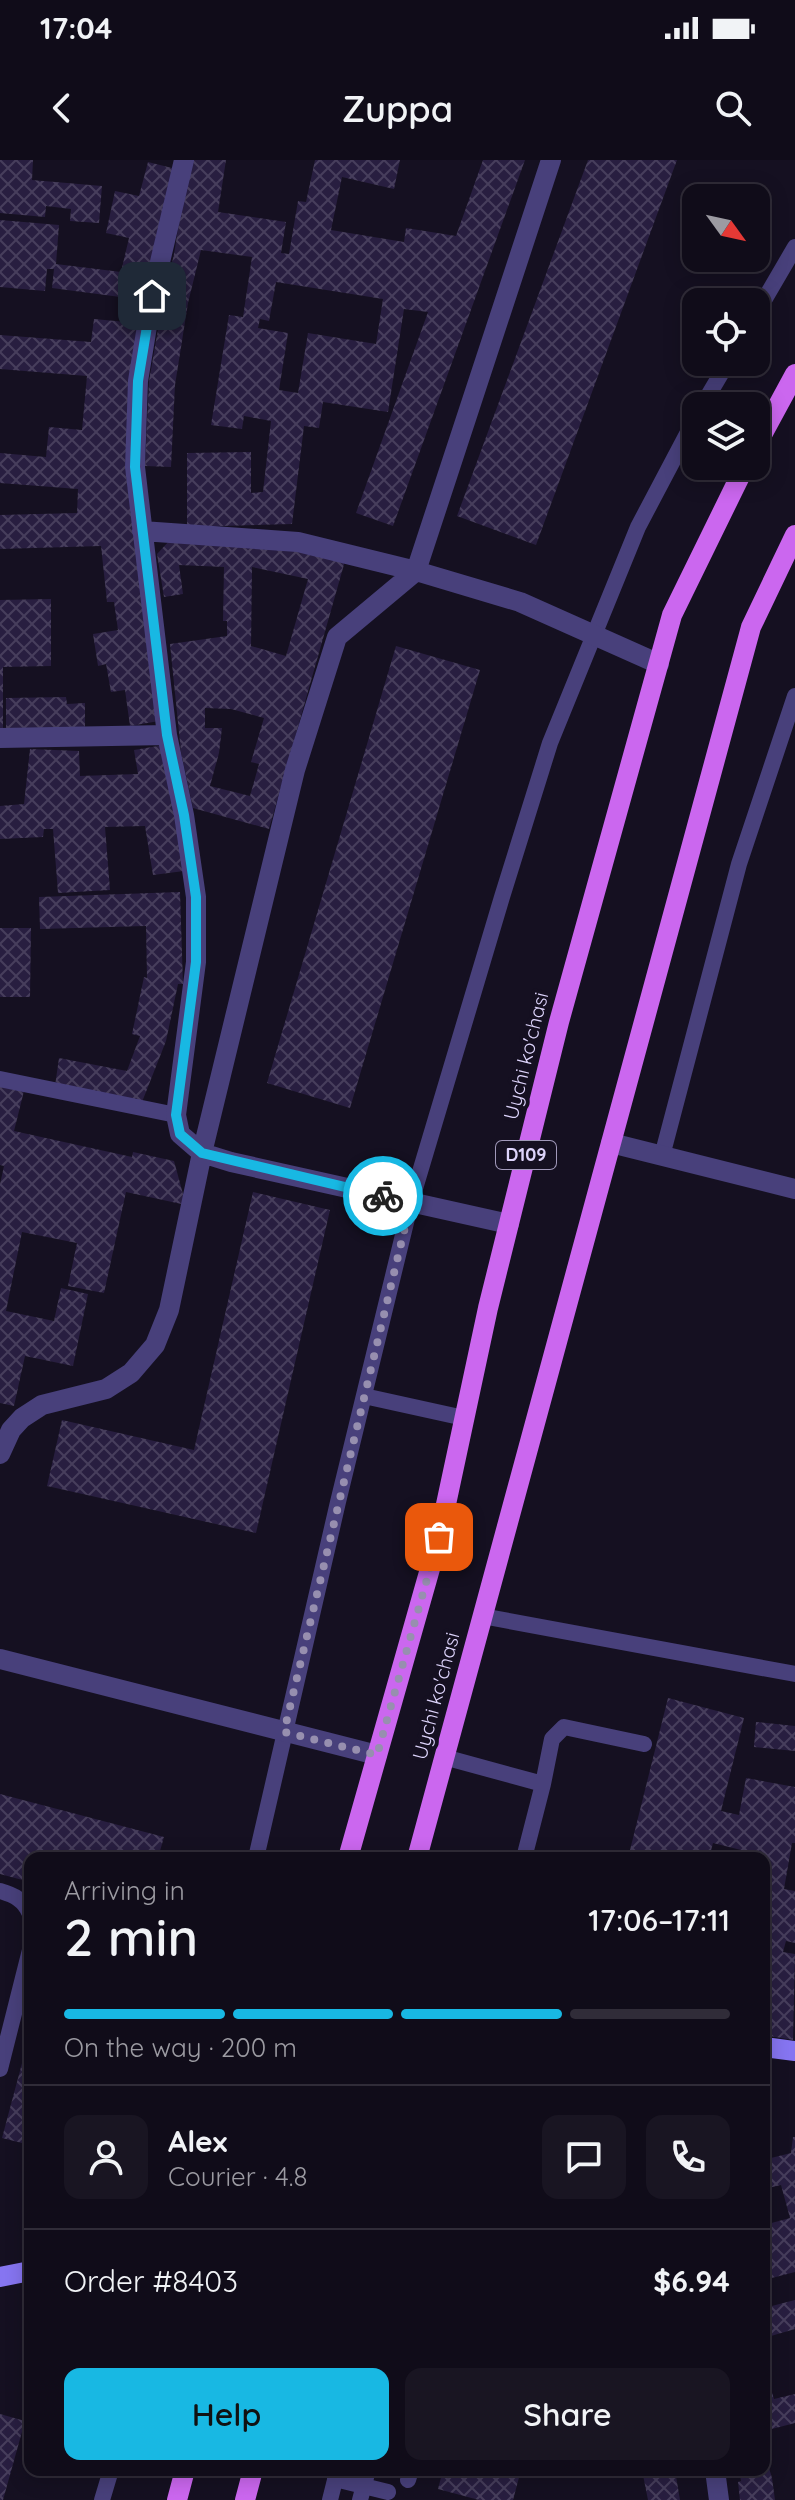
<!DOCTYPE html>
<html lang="en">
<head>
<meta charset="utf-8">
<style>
  :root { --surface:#100c19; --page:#191522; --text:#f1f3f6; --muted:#9c9ba2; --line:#302c38; --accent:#18b8e3 }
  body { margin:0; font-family:Quicksand,sans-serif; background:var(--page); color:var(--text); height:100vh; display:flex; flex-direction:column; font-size:30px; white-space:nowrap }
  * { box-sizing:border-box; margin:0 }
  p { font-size:26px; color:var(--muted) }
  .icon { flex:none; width:44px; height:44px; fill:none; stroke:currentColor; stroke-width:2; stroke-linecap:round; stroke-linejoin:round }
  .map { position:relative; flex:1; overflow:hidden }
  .side { position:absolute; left:24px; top:1692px; width:746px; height:624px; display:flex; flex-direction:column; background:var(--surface); border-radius:16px; box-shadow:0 4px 20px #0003,0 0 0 2px var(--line) }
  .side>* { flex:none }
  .needle { width:52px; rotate:123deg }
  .buttons { position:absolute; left:682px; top:24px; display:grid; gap:16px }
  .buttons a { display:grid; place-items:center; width:88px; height:88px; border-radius:16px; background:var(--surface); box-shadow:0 4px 20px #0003,0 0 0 2px var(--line); font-size:40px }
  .pin { position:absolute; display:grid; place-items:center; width:68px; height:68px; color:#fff; margin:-34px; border-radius:16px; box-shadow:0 4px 12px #0006 }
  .courier { position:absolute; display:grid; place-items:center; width:80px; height:80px; margin:-40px; border:6px solid #18b8e3; border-radius:50%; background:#fff; color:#222; box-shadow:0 2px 10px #0007 }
  .overview em { font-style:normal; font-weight:600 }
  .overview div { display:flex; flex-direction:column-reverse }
  .overview { display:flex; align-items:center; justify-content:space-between; height:136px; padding:0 40px }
  h1 { font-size:52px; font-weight:600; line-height:60px }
  .bar { display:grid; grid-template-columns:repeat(4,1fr); gap:12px 8px; align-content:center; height:96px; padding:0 40px }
  .bar i { height:10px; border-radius:6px; background:var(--line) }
  .bar .on { background:var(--accent) }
  .bar p { grid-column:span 4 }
  .line { display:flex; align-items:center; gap:20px; padding:0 40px; border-top:2px solid var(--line) }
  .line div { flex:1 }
  .round { display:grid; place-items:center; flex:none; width:84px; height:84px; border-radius:16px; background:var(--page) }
  .cta { display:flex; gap:16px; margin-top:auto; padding:16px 40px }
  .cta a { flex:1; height:92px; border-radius:16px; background:var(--accent); color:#111; font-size:32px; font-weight:600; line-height:92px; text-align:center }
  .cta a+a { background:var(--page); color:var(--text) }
  .status { display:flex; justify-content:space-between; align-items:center; height:56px; padding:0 40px; background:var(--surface); direction:ltr }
  .status svg { height:22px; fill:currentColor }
  header { display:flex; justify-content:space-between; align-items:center; height:104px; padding:0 40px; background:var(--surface); font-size:36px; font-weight:600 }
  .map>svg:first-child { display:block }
  .building { fill:url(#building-cross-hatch); fill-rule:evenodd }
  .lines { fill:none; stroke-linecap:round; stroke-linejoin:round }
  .lane { stroke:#48407b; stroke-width:16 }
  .street { stroke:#48407b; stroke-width:20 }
  .secondary { stroke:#8675f1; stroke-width:20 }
  .primary { stroke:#cb67ef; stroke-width:20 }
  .done { stroke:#978faf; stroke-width:8; stroke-dasharray:0 14.4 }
  .route { stroke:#18b8e3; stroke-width:10 }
  .labels { text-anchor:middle; stroke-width:8; stroke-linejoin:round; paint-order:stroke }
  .shield { fill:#151021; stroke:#a199ba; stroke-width:2 }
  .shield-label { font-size:18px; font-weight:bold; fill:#ddd4fb }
  .street-label { font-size:20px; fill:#ddd4fb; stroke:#151021 }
</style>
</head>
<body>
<div class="status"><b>17:04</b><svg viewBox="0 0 49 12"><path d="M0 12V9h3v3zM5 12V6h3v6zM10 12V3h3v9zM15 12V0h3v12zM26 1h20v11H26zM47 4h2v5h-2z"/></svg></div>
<header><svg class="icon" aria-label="back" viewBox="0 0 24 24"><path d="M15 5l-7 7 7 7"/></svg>Zuppa<svg class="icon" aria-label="search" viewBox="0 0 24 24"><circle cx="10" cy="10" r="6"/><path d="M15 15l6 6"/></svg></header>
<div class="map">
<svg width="795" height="2340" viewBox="0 0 795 2340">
  <defs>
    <pattern id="building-cross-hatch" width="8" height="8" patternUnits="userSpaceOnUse" patternTransform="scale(2)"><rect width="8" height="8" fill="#281e40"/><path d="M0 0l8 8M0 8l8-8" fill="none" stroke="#473e5c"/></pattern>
  </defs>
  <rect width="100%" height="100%" fill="#151021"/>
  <path class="building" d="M0 0H33L32 20 102 26 99 63 70 61 71 49 46 46 45 57 0 53Z
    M189 0H226L218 52 286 62 281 93 289 94 298 41 306 42 315 0H400L394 29 342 17 331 70 404 82 406 68 456 76 483 0H525L393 366 356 353 428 152 404 149 388 252 323 242 319 268 304 266 292 364 187 367V293L251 292V333L263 332 271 261 244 256 242 269 211 265 229 155 243 157 252 97 201 90 188 143 175 225 171 307 145 306 149 221 163 140 174 94ZM276 122 383 139 376 184 308 173 298 233 279 230 288 173 258 168 260 159 269 161Z
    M588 0H677L536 385 457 356Z
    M148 2 176 9 150 121 145 119 143 140 52 128 54 109H47L45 131 0 127V60L59 65 56 104 121 112 129 78 106 73 115 31 139 36Z
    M94 159 137 163 125 307 159 561 130 566 125 530 111 532 106 504 98 506 93 474 118 470 114 442H107L101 386 0 389V355L77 353 78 329 0 323V293L46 297 49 267 82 270 87 216 0 209V175L91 182Z
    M170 380 280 386 345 401 269 669 193 648 181 592 170 484 227 476V461H223L224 407 179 405 183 434 164 437 157 394ZM252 407 308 419 286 496 251 486ZM205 548 231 549 264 558 251 602 259 604 250 636 210 626 219 593 222 568H205Z
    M51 439V506L3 507V569H0V440Z
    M396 486 480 510 350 948 267 923Z
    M66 537 67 544 85 543V571L6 572V538Z
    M164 585 184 711 153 715 145 666 105 667 110 730 58 733 53 669H44L43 677 0 679V646L24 644 30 589 79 591 80 616 138 614 134 590Z
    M180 732 183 824H178L166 881 142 942 55 926 59 898 127 911 140 876 132 874 144 817 147 818 146 766 40 769 39 737Z
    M0 768H31L30 837H0Z
    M0 926 24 931 14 971 132 997 133 992 174 1001 186 1045 126 1032 104 1133 68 1126 77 1083 22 1072 6 1151 54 1161 61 1128 88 1134 73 1206 25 1196 14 1246 0 1243V1024L4 1006 0 1005Z
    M253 1032 330 1050 256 1373 47 1326 62 1260 194 1290Z
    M668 1538 744 1558 721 1651 739 1655 746 1618 795 1627V1683H792L784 1729 795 1731V1783L786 1781 783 1792 795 1794 793 1880 764 1875V1698H744L745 1691 713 1683 709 1698H628Z
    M756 1562 795 1566V1591L754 1587Z
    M0 1634 164 1677 158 1698H30V1722L0 1714Z
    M29 1877 30 1878V1985L2 1978Z
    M793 1977H795V2112L764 2120V2065L790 2058 781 2025 764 2029V1993L767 1999 791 1993Z
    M795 2140V2169L764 2178V2148Z
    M764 2206 774 2239 795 2234V2263L764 2271Z
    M0 2254 25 2261 3 2340H0Z
    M764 2291 772 2318 775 2340H740L738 2322 741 2321 739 2310H764Z
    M443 2310H521L513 2340H479L438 2329Z
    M642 2310H675L680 2340H648Z"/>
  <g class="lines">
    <path class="lane" d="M756 154 795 87
      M702 246 728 202
      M0 919 176 955
      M662 996 739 704 795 536
      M364 1236 464 1258
      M482 1456 795 1514
      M444 1597 543 1624 524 1698
      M543 1624 552 1579 564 1567 644 1584
      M256 1698 338 1342 411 1042 502 737 550 583 638 367 696 257
      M0 1731C14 1735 24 1740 30 1754
      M0 1909 30 1790
      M335 2319 388 2332
      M408 2320 411 2310
      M102 2340 111 2310
      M330 2340 337 2312
      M360 2340 368 2310"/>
    <path class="street" d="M184 0 152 136 138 221 135 307 167 575 184 655 196 737V802L176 955 180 974 202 993 231 1002 509 1064
      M142 371 298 382 416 411 520 442 659 504
      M0 578 167 575
      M611 983 795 1029
      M0 1294 11 1270 22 1258 42 1245 106 1229 131 1213 155 1185 169 1150 202 993 295 610 337 477 416 411 551 0
      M0 1499 377 1595
      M715 2310 719 2340"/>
    <path class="secondary" d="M764 1887 795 1891
      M0 2117 30 2111"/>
    <path class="primary" d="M756 286 795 214
      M348 1698 439 1377 488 1148 559 862 672 455 745 306
      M417 1698 751 467 795 375
      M177 2340 185 2310
      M245 2340 253 2310"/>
  </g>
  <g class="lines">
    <path class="done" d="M383 1036 411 1042 284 1572 377 1595 439 1377"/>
    <path class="route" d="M152 136 138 221 135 307 167 575 184 655 196 737V802L176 955 180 974 202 993 383 1036"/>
  </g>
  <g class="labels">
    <rect class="shield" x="496" y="981" width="60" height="28" rx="6"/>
    <g class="shield-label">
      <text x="526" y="1001">D109</text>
    </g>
    <g class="street-label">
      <text transform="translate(526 896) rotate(-76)" y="7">Uychi ko'chasi</text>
      <text transform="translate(436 1536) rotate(-75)" y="7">Uychi ko'chasi</text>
    </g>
  </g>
</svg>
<div class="buttons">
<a><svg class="needle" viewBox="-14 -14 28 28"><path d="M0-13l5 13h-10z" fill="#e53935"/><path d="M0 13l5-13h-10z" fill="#9c9ba2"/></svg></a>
<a><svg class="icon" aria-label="locate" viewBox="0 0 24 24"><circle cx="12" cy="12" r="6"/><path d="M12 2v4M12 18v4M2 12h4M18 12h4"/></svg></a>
<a><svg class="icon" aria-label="layers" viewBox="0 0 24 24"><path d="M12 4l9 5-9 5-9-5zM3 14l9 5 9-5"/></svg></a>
</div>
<div class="pin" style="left:439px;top:1377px;background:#ea580c"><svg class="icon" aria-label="bag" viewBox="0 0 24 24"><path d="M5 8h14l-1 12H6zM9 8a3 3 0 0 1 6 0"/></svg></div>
<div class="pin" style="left:152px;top:136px;background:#1f2937"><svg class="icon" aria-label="home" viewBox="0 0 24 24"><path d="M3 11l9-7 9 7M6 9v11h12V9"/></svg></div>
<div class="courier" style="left:383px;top:1036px"><svg class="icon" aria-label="bike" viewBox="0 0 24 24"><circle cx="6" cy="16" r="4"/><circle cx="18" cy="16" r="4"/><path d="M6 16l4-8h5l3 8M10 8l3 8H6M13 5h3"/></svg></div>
<section class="side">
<div class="overview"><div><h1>2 min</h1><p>Arriving in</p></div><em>17:06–17:11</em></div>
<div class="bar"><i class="on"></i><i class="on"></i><i class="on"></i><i></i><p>On the way · 200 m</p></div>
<div class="line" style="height:144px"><a class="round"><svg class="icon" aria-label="person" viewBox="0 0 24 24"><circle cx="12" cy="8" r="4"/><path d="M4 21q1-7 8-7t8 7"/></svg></a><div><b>Alex</b><p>Courier · 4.8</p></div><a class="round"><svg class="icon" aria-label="chat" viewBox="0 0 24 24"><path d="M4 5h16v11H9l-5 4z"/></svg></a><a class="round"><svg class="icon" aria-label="phone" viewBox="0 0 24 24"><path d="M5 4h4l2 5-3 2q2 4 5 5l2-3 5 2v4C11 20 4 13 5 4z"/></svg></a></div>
<div class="line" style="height:104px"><div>Order #8403</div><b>$6.94</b></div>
<div class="cta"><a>Help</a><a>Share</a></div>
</section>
</div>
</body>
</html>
